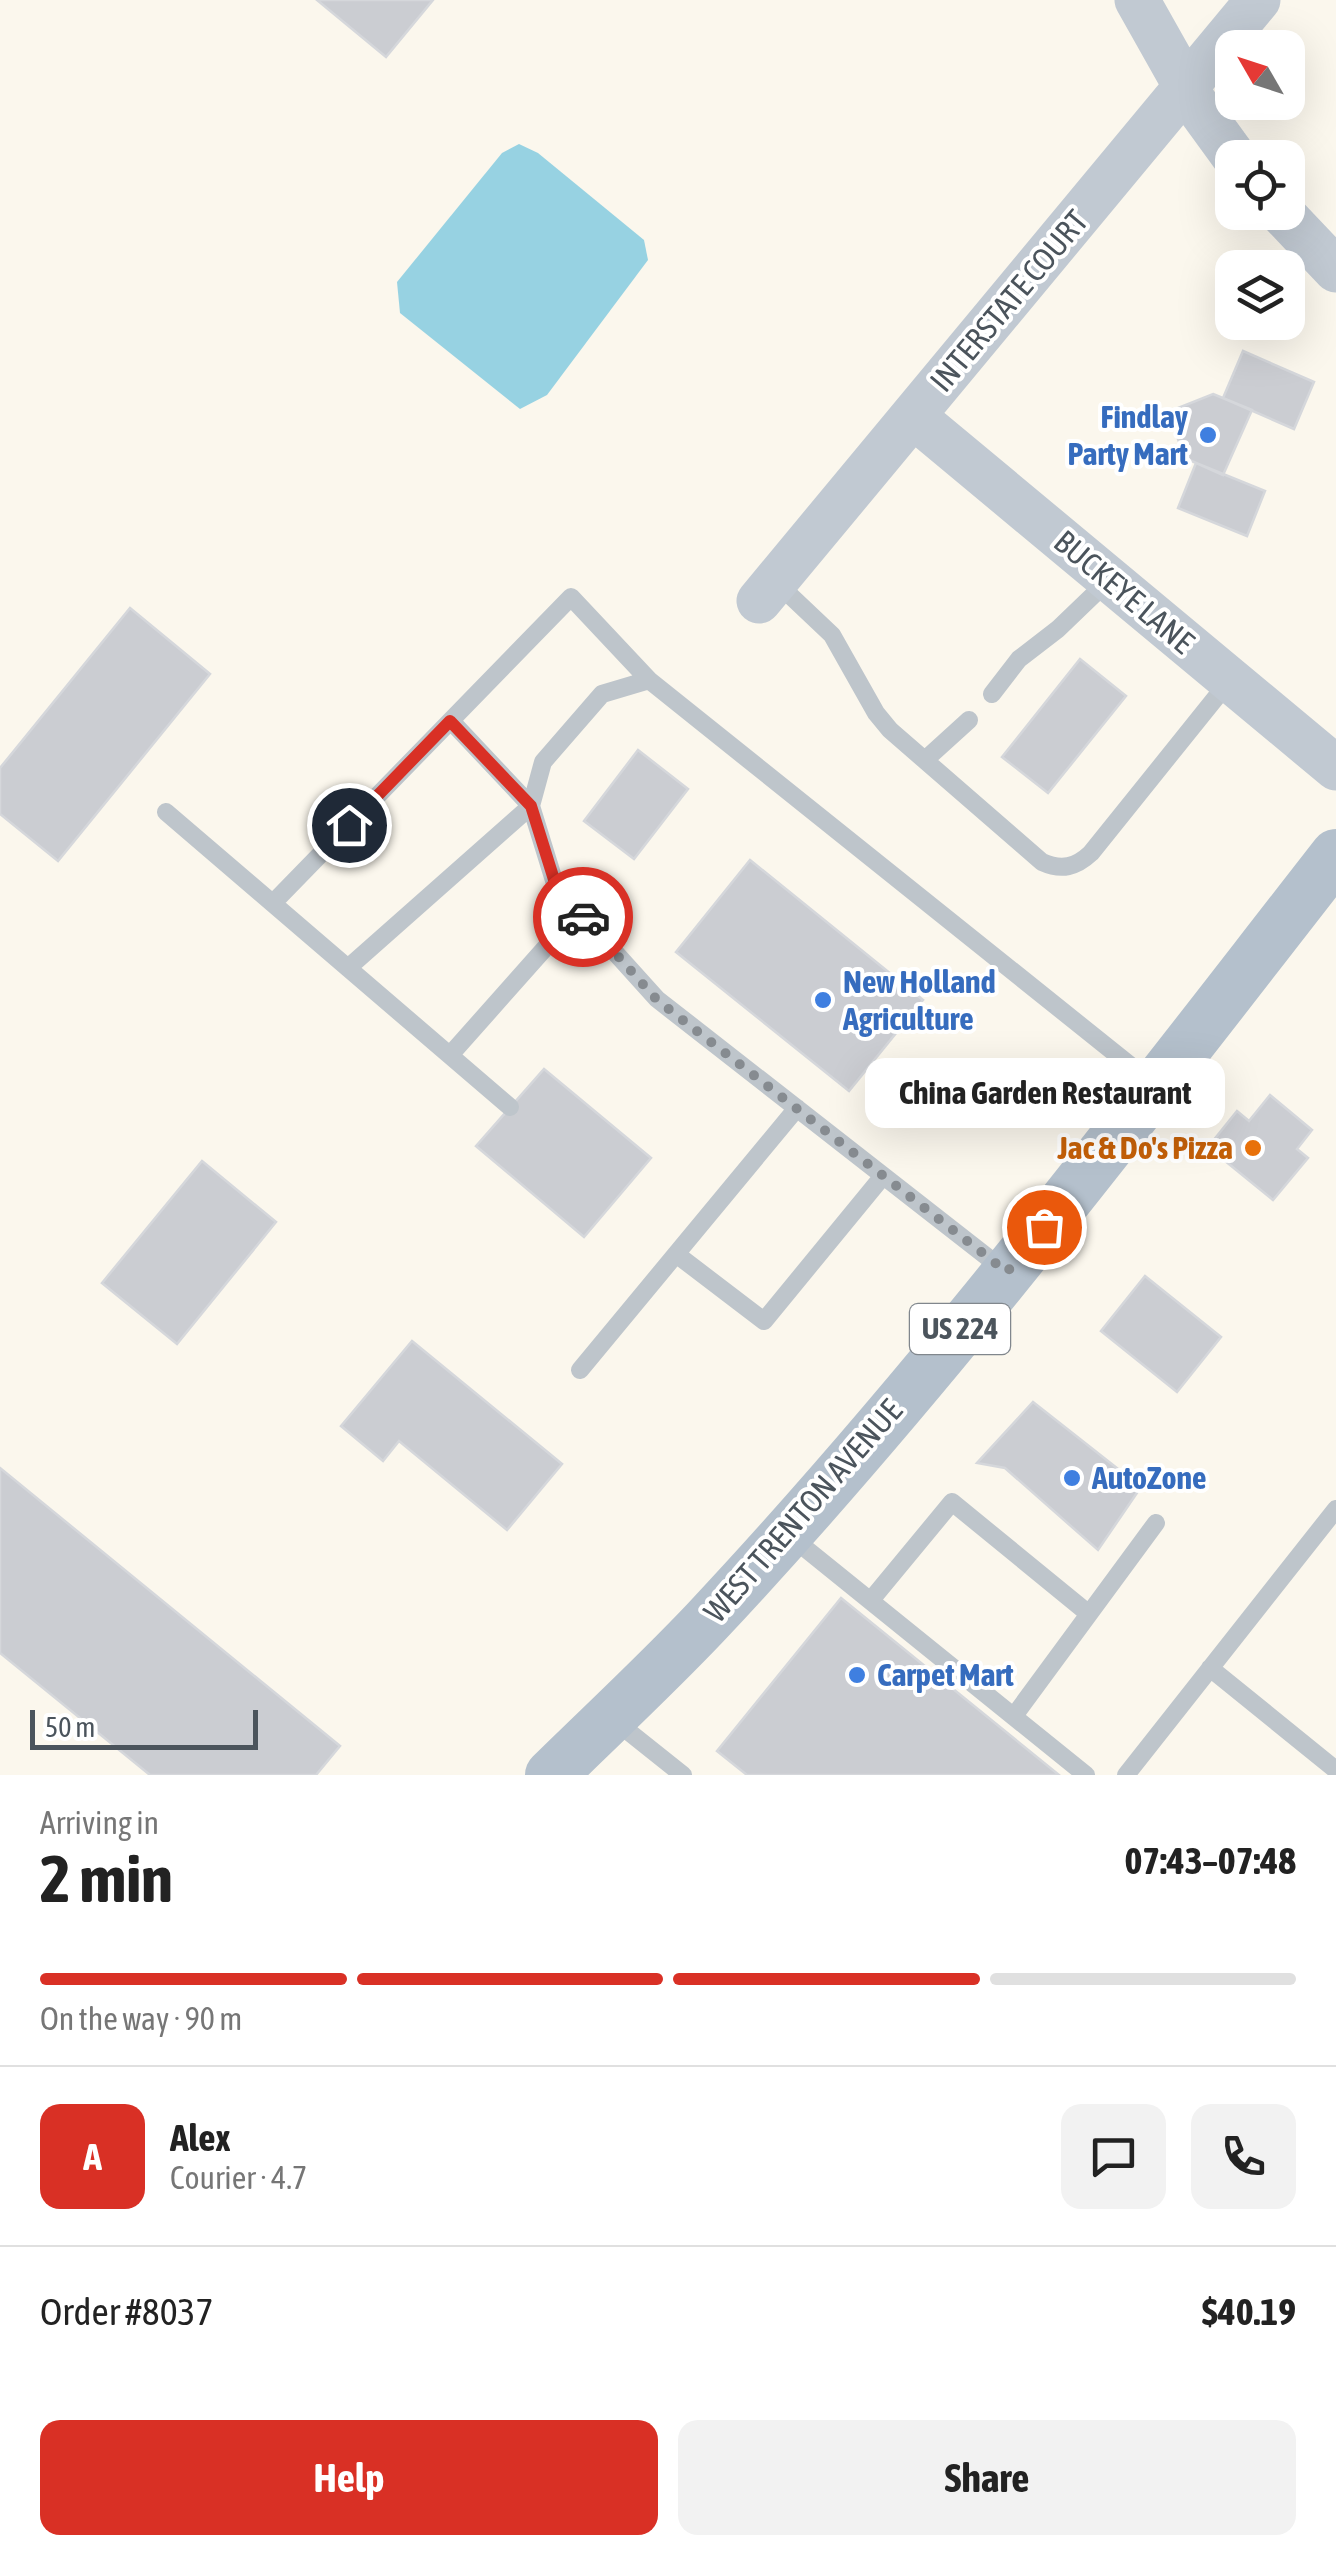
<!DOCTYPE html>
<html lang="en">
<head>
<meta charset="utf-8">
<style>
  :root { --surface:#fff; --page:#f2f2f2; --text:#222; --muted:#767676; --line:#e0e0e0; --accent:#d93025 }
  body { margin:0; font-family:"Asap Condensed",sans-serif; background:var(--page); color:var(--text); height:100vh; display:flex; flex-direction:column; font-size:38px; white-space:nowrap }
  * { box-sizing:border-box; margin:0 }
  p { font-size:32px; color:var(--muted) }
  .icon { flex:none; width:55px; height:55px; fill:none; stroke:currentColor; stroke-width:2; stroke-linecap:round; stroke-linejoin:round }
  .map { position:relative; height:1775px; overflow:hidden }
  .panel { display:flex; flex-direction:column; background:var(--surface); flex:1 }
  .panel>* { flex:none }
  .needle { width:65px; rotate:309deg }
  .tools { position:absolute; left:1215px; top:30px; display:grid; gap:20px }
  .tools a { display:grid; place-items:center; width:90px; height:90px; border-radius:20px; background:var(--surface); box-shadow:0 10px 40px #0002; font-size:50px }
  .scale { position:absolute; left:30px; bottom:25px; width:228px; box-sizing:border-box; padding-left:10px; border:5px solid #4b545c; border-top:0; font-size:28px; line-height:35px; white-space:nowrap; color:#4b545c; -webkit-text-stroke:8px #fff; paint-order:stroke }
  .pin { position:absolute; display:grid; place-items:center; width:85px; height:85px; color:#fff; margin:-42px; border:5px solid #fff; border-radius:50%; box-shadow:0 2px 10px #0007 }
  .courier { position:absolute; display:grid; place-items:center; width:100px; height:100px; margin:-50px; border:8px solid #d93025; border-radius:50%; background:#fff; color:#222; box-shadow:0 2px 12px #0007 }
  .bubble { position:absolute; height:70px; border-radius:20px; background:var(--surface); box-shadow:0 10px 40px #0002; font-size:32px; font-weight:700; line-height:70px; text-align:center }
  .head em { font-style:normal; font-weight:700 }
  .head div { display:flex; flex-direction:column-reverse }
  .head { display:flex; align-items:center; justify-content:space-between; height:170px; padding:0 40px }
  h1 { font-size:65px; font-weight:700; line-height:75px }
  .bar { display:grid; grid-template-columns:repeat(4,1fr); gap:15px 10px; align-content:center; height:120px; padding:0 40px }
  .bar i { height:12px; border-radius:8px; background:var(--line) }
  .bar .active { background:var(--accent) }
  .bar p { grid-column:span 4 }
  .line { display:flex; align-items:center; gap:25px; padding:0 40px; border-top:2px solid var(--line) }
  .line div { flex:1 }
  .round { display:grid; place-items:center; flex:none; width:105px; height:105px; border-radius:20px; background:var(--page) }
  .primary-button { display:flex; gap:20px; margin-top:auto; padding:20px 40px }
  .primary-button a { flex:1; height:115px; border-radius:20px; background:var(--accent); color:#fff; font-size:40px; font-weight:700; line-height:115px; text-align:center }
  .primary-button a+a { background:var(--page); color:var(--text) }
  .map>svg:first-child { display:block }
  .commercial { fill:#fbf7ed; fill-rule:evenodd }
  .water { fill:#97d2e2 }
  .building { fill:#cbcdd2; stroke:#d5d7db; stroke-width:2.5 }
  .lines { fill:none; stroke-linecap:round; stroke-linejoin:round }
  .lane { stroke:#bec5cb; stroke-width:18 }
  .secondary { stroke:#c1c9d2; stroke-width:45 }
  .primary { stroke:#b4c0cc; stroke-width:52 }
  .done { stroke:#868b90; stroke-width:10; stroke-dasharray:0 18 }
  .route { stroke:#d93025; stroke-width:12 }
  .shop-dot { fill:#3f7fe0; stroke:#fff; stroke-width:4 }
  .food-dot { fill:#e8710a; stroke:#fff; stroke-width:4 }
  .labels { text-anchor:middle; stroke-width:8; stroke-linejoin:round; paint-order:stroke }
  .shield { fill:#fff; stroke:#81878d; stroke-width:2.5 }
  .shield-label { font-size:30px; font-weight:bold; fill:#4b545c }
  .street-label { font-size:32px; fill:#4b545c; stroke:#fff }
  .shop-label { font-size:32px; font-weight:bold; fill:#366cbe; stroke:#fff; text-anchor:start }
  .food-label { font-size:32px; font-weight:bold; fill:#c56008; stroke:#fff; text-anchor:end }
</style>
</head>
<body>
<div class="map">
<svg width="1336" height="1775" viewBox="0 0 1336 1775">
  <rect width="100%" height="100%" fill="#f3f1f1"/>
  <path class="commercial" d="M0 0H1336V1775H0ZM1232 48H1288V102H1232ZM1232 158H1288V212H1232ZM1232 268H1288V322H1232Z"/>
  <path class="water" d="M519 144 538 153 644 240 648 260 547 395 520 409 400 313 397 282 502 153Z"/>
  <path class="building" d="M317 0H433L386 57Z
    M1243 351 1314 382 1294 429 1223 398Z
    M1213 394 1252 410 1223 475 1185 458 1168 412Z
    M1196 463 1265 491 1247 536 1178 508Z
    M130 608 210 674 58 861 0 814V768Z
    M1080 659 1126 696 1048 793 1002 757Z
    M638 750 688 789 634 859 584 821Z
    M750 860 923 1000 849 1091 676 952Z
    M544 1069 651 1158 584 1237 476 1146Z
    M1270 1095 1312 1130 1297 1149 1308 1158 1273 1200 1208 1147 1237 1111 1249 1121Z
    M202 1161 276 1222 177 1344 102 1283Z
    M1145 1276 1221 1337 1177 1392 1101 1331Z
    M412 1341 562 1464 507 1530 399 1441 383 1461 341 1426Z
    M1033 1402 1141 1487 1098 1550 1005 1468 977 1463Z
    M0 1468 340 1746 316 1775H150L0 1653Z
    M841 1598 1059 1775H747L717 1751Z"/>
  <g class="lines">
    <path class="lane" d="M776 582 832 635 876 713 890 730 1042 862C1062 871 1076 867 1091 853L1230 680
      M992 694 1019 659 1058 629 1109 580
      M925 760 969 720
      M166 812 510 1107
      M273 903 571 597 649 680
      M349 967 531 806 451 721
      M451 1054 578 911
      M676 1254 764 1321 883 1176
      M1004 1270 657 999 556 887 531 806 543 762 602 694 649 680 1151 1082
      M580 1370 797 1108
      M790 1536 1086 1775
      M871 1600 952 1502 1089 1614
      M1210 1668 1336 1770
      M1014 1716 1156 1523
      M614 1720 683 1775
      M1126 1775 1336 1509"/>
    <path class="secondary" d="M1137 0 1195 103 1235 158
      M1281 212 1336 270
      M913 416 1336 768
      M759 601 1258 0"/>
    <path class="primary" d="M551 1775C603 1724 657 1674 707 1621 933 1380 1133 1115 1336 855"/>
  </g>
  <g class="lines">
    <path class="done" d="M583 917 657 1000 1007 1272 1044 1227"/>
    <path class="route" d="M349 825 450 721 531 806 556 886 583 917"/>
  </g>
  <g class="shop-dot">
    <circle cx="1208" cy="435" r="10"/>
    <circle cx="823" cy="1000" r="10"/>
    <circle cx="1072" cy="1478" r="10"/>
    <circle cx="857" cy="1675" r="10"/>
  </g>
  <circle class="food-dot" cx="1253" cy="1148" r="10"/>
  <g class="labels">
    <rect class="shield" x="910" y="1304" width="100" height="50" rx="8"/>
    <g class="shield-label">
      <text x="960" y="1339">US 224</text>
    </g>
    <g class="street-label">
      <text transform="translate(1009 301) rotate(-50)" y="11">INTERSTATE COURT</text>
      <text transform="translate(1124 592) rotate(40)" y="11">BUCKEYE LANE</text>
      <text transform="translate(803 1511) rotate(-49)" y="11">WEST TRENTON AVENUE</text>
    </g>
    <g class="shop-label">
      <text x="1188" y="428" text-anchor="end">Findlay<tspan x="1188" dy="37">Party Mart</tspan></text>
      <text x="843" y="993">New Holland<tspan x="843" dy="37">Agriculture</tspan></text>
      <text x="1092" y="1489">AutoZone</text>
      <text x="877" y="1686">Carpet Mart</text>
    </g>
    <g class="food-label">
      <text x="1233" y="1159">Jac &amp; Do's Pizza</text>
    </g>
  </g>
</svg>
<div class="tools">
<a><svg class="needle" viewBox="-14 -14 28 28"><path d="M0-13l5 13h-10z" fill="#e53935"/><path d="M0 13l5-13h-10z" fill="#767676"/></svg></a>
<a><svg class="icon" aria-label="locate" viewBox="0 0 24 24"><circle cx="12" cy="12" r="6"/><path d="M12 2v4M12 18v4M2 12h4M18 12h4"/></svg></a>
<a><svg class="icon" aria-label="layers" viewBox="0 0 24 24"><path d="M12 4l9 5-9 5-9-5zM3 14l9 5 9-5"/></svg></a>
</div>
<div class="scale">50 m</div>
<div class="pin" style="left:1044px;top:1227px;background:#ea580c"><svg class="icon" aria-label="bag" viewBox="0 0 24 24"><path d="M5 8h14l-1 12H6zM9 8a3 3 0 0 1 6 0"/></svg></div>
<div class="pin" style="left:349px;top:825px;background:#1f2937"><svg class="icon" aria-label="home" viewBox="0 0 24 24"><path d="M3 11l9-7 9 7M6 9v11h12V9"/></svg></div>
<div class="courier" style="left:583px;top:917px"><svg class="icon" aria-label="car" viewBox="0 0 24 24"><path d="M5 17H2v-5l4-1 3-4h7l3 4 3 1v5h-3M9 17h6M6 11h13"/><circle cx="7" cy="17" r="2"/><circle cx="17" cy="17" r="2"/></svg></div>
<div class="bubble" style="left:865px;top:1058px;width:360px">China Garden Restaurant</div>
</div>
<section class="panel">
<div class="head"><div><h1>2 min</h1><p>Arriving in</p></div><em>07:43–07:48</em></div>
<div class="bar"><i class="active"></i><i class="active"></i><i class="active"></i><i></i><p>On the way · 90 m</p></div>
<div class="line" style="height:180px"><b class="round" style="background:var(--accent);color:#fff">A</b><div><b>Alex</b><p>Courier · 4.7</p></div><a class="round"><svg class="icon" aria-label="chat" viewBox="0 0 24 24"><path d="M4 5h16v11H9l-5 4z"/></svg></a><a class="round"><svg class="icon" aria-label="phone" viewBox="0 0 24 24"><path d="M5 4h4l2 5-3 2q2 4 5 5l2-3 5 2v4C11 20 4 13 5 4z"/></svg></a></div>
<div class="line" style="height:130px"><div>Order #8037</div><b>$40.19</b></div>
<div class="primary-button"><a>Help</a><a>Share</a></div>
</section>
</body>
</html>
